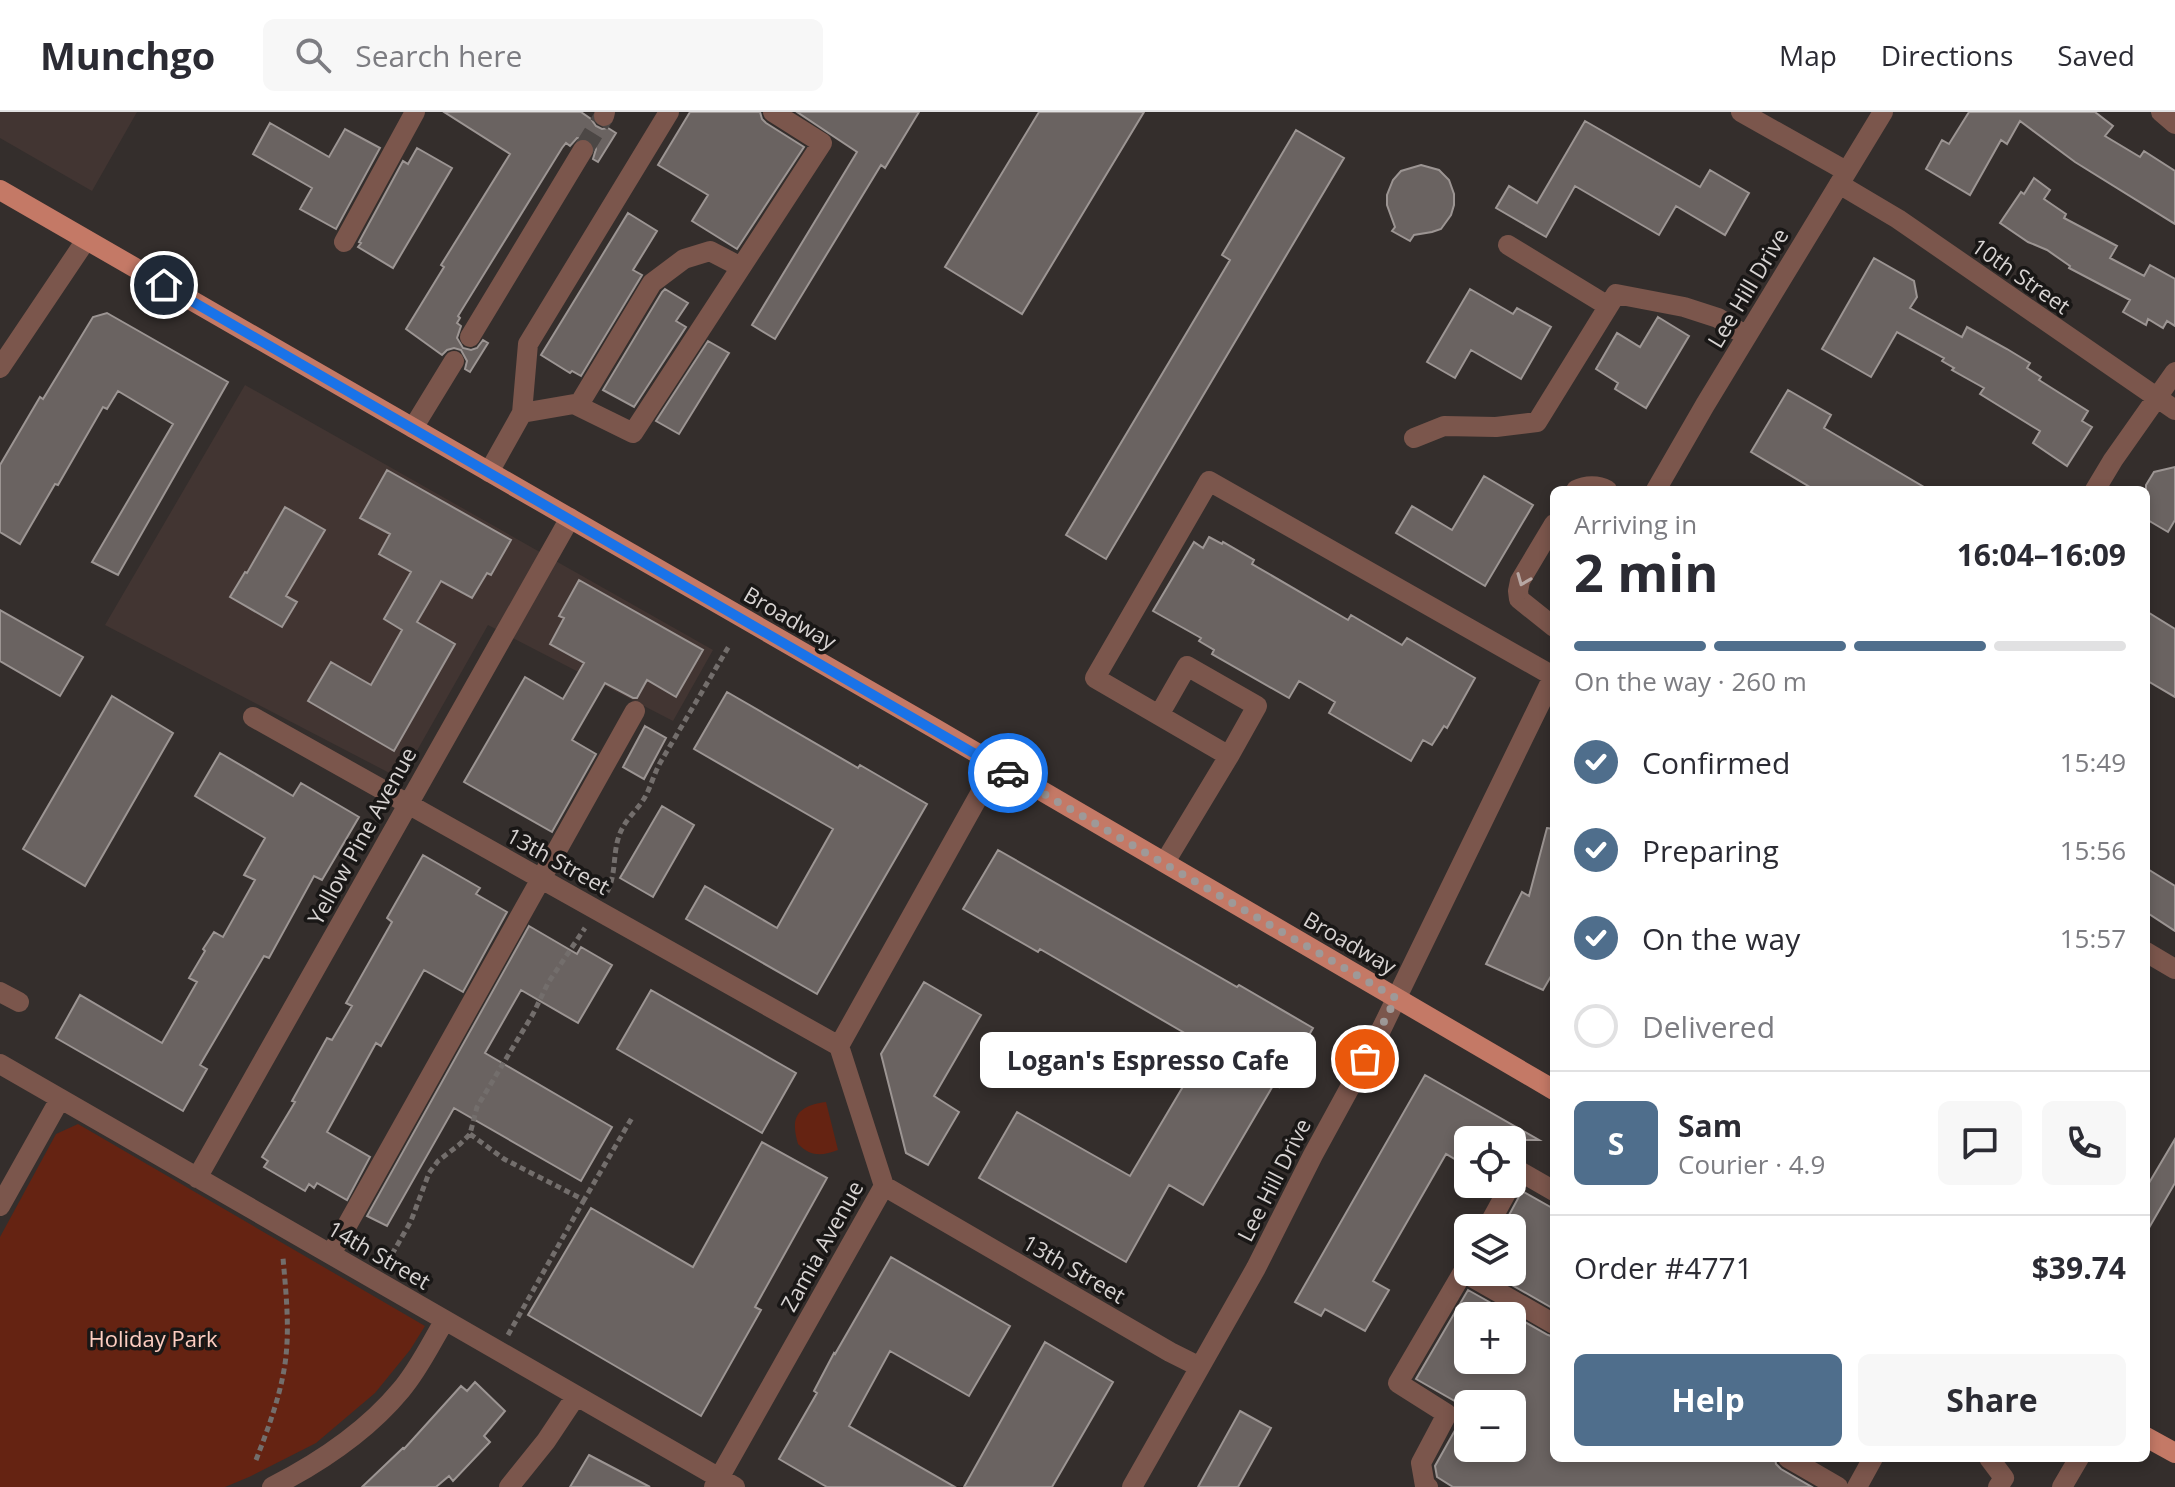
<!DOCTYPE html>
<html lang="en">
<head>
<meta charset="utf-8">
<style>
  :root { --surface:#fff; --page:#f7f7f7; --text:#2b2b33; --muted:#7c7c81; --line:#e1e1e2; --accent:#4f6e8c }
  body { margin:0; font-family:"Open Sans",sans-serif; background:var(--page); color:var(--text); height:100vh; display:flex; flex-direction:column; font-size:30px; white-space:nowrap }
  * { box-sizing:border-box; margin:0 }
  p { font-size:26px; color:var(--muted) }
  .icon { flex:none; width:44px; height:44px; fill:none; stroke:currentColor; stroke-width:2; stroke-linecap:round; stroke-linejoin:round }
  .map { position:relative; flex:1; overflow:hidden }
  .sheet { position:absolute; left:1550px; top:374px; width:600px; height:976px; display:flex; flex-direction:column; background:var(--surface); border-radius:12px; box-shadow:0 4px 12px #0003 }
  .sheet>* { flex:none }
  .controls { position:absolute; left:1454px; top:1014px; display:grid; gap:16px }
  .controls a { display:grid; place-items:center; width:72px; height:72px; border-radius:12px; background:var(--surface); box-shadow:0 4px 12px #0003; font-size:40px }
  .pin { position:absolute; display:grid; place-items:center; width:68px; height:68px; color:#fff; margin:-34px; border:4px solid #fff; border-radius:50%; box-shadow:0 2px 8px #0007 }
  .courier { position:absolute; display:grid; place-items:center; width:80px; height:80px; margin:-40px; border:6px solid #1a73e8; border-radius:50%; background:#fff; color:#222; box-shadow:0 2px 10px #0007 }
  .bubble { position:absolute; height:56px; border-radius:12px; background:var(--surface); box-shadow:0 4px 12px #0003; font-size:26px; font-weight:700; line-height:56px; text-align:center }
  .summary em { font-style:normal; font-weight:700 }
  .summary div { display:flex; flex-direction:column-reverse }
  .summary { display:flex; align-items:center; justify-content:space-between; height:136px; padding:0 24px }
  h1 { font-size:52px; font-weight:700; line-height:60px }
  .bar { display:grid; grid-template-columns:repeat(4,1fr); gap:12px 8px; align-content:center; height:96px; padding:0 24px }
  .bar i { height:10px; border-radius:6px; background:var(--line) }
  .bar .current { background:var(--accent) }
  .bar p { grid-column:span 4 }
  .line { display:flex; align-items:center; gap:20px; padding:0 24px; border-top:2px solid var(--line) }
  .line div { flex:1 }
  .round { display:grid; place-items:center; flex:none; width:84px; height:84px; border-radius:12px; background:var(--page) }
  ol { padding:0 24px; list-style:none }
  li { display:flex; align-items:center; gap:24px; height:88px }
  li p { margin-inline-start:auto }
  li .icon { padding:8px; border-radius:50%; background:var(--accent); color:#fff; stroke-width:4 }
  li:last-child { color:var(--muted) }
  li i { width:44px; height:44px; border:4px solid var(--line); border-radius:50% }
  .primary-button { display:flex; gap:16px; margin-top:auto; padding:16px 24px }
  .primary-button a { flex:1; height:92px; border-radius:12px; background:var(--accent); color:#fff; font-size:32px; font-weight:700; line-height:92px; text-align:center }
  .primary-button a+a { background:var(--page); color:var(--text) }
  header { display:flex; align-items:center; gap:48px; box-sizing:border-box; height:112px; padding:0 40px; background:var(--surface); border-bottom:2px solid var(--line) }
  header strong { font-size:38px }
  nav { display:flex; gap:44px; margin-inline-start:auto; font-size:28px }
  .search { width:560px; height:72px; background:var(--page); display:flex; align-items:center; gap:20px; box-sizing:border-box; padding:0 28px; border-radius:12px; color:var(--muted); font-size:30px }
  .map>svg:first-child { display:block }
  .built { fill:#423532 }
  .green { fill:#652312 }
  .building { fill:#6a6361; stroke:#9c9593; stroke-width:2; fill-rule:evenodd }
  .lines { fill:none; stroke-linecap:round; stroke-linejoin:round }
  .minor-tunnel { stroke:#4c4745; stroke-width:20; stroke-dasharray:20 10; stroke-linecap:butt }
  .path { stroke:#736e6c; stroke-width:5; stroke-dasharray:6 4; stroke-linecap:butt }
  .minor { stroke:#7b564c; stroke-width:20 }
  .major { stroke:#c47966; stroke-width:20 }
  .oneway { stroke:#b7a7a3 }
  .done { stroke:#9e9998; stroke-width:8; stroke-dasharray:0 14.4 }
  .route { stroke:#1a73e8; stroke-width:10 }
  .labels { text-anchor:middle; stroke-width:7; stroke-linejoin:round; paint-order:stroke }
  .street-label { font-size:22px; fill:#d7d3d2; stroke:#191716 }
  .park-label { font-size:22px; fill:#fdcdc0; stroke:#191716 }
</style>
</head>
<body>
<header>
<strong>Munchgo</strong>
<div class="search"><svg class="icon" aria-label="search" viewBox="0 0 24 24"><circle cx="10" cy="10" r="6"/><path d="M15 15l6 6"/></svg>Search here</div>
<nav><a>Map</a><a>Directions</a><a>Saved</a></nav>
</header>
<div class="map">
<svg width="2175" height="1375" viewBox="0 0 2175 1375">
  <rect width="100%" height="100%" fill="#342e2c"/>
  <path class="built" d="M0 0H137L92 79 0 26Z
    M245 273 713 538 673 609 488 513 401 667 105 513Z"/>
  <path class="green" d="M826 990 838 1038C822 1044 811 1045 798 1032 790 1005 797 994 826 990Z
    M78 1012 425 1214 410 1238 375 1281 316 1331 249 1365 225 1375H0V1125L56 1022Z"/>
  <path class="building" d="M444 0H581L591 7 596 14 602 17 608 16 616 21 598 50 593 47 596 37 594 31 589 27 577 26 570 34 566 31 562 36 458 204 460 206 457 211 461 214 457 226 463 236 471 238 477 236 483 228 488 231 470 260 465 257 467 249 461 238 454 236 447 238 442 243 406 217 444 155 441 153 510 42Z
    M690 0H760L762 7 766 11 804 35 737 137 692 109 708 83 658 53Z
    M797 0H919L885 56 881 53 775 227 752 213 857 40Z
    M1039 0H1144L1022 202 945 155Z
    M1969 0H2095L2113 14 2105 24 2140 45 2144 39 2175 59V112L2075 50 2020 9 2007 32 2001 28 1970 83 1926 57 1942 28 1949 32Z
    M1585 9 1700 75 1710 58 1749 81 1725 123 1676 94 1659 123 1575 74 1546 125 1496 96 1509 74 1537 91Z
    M270 11 329 45 345 17 380 36 336 117 300 97 312 76 253 42Z
    M1296 18 1344 46 1106 447 1066 423 1230 148 1222 143Z
    M417 36 452 56 393 156 358 135 361 131 359 130 403 49 408 52Z
    M1421 53 1439 58 1449 68 1454 82V93L1451 103 1441 117 1432 120 1414 123 1410 129 1392 119 1395 115 1387 93V83L1393 68 1401 59Z
    M2034 66 2050 78 2044 87 2066 102 2064 106 2117 134 2110 146 2144 164 2150 153 2175 167V214L2167 209 2163 216 2148 207 2146 213 2123 200 2130 188 2069 156 2070 154 2047 138 2028 130 2000 111 2021 80 2024 82Z
    M628 101 657 119 633 158 642 163 581 264 572 259 570 261 541 243Z
    M1874 146 1914 169 1917 185 1910 196 1962 225 1967 215 2007 237 2030 251 2027 256 2041 265 2039 268 2088 299 2082 309 2092 315 2067 354 2033 331 2040 319 1980 282 1984 276 1952 258 1954 256 1942 249 1944 246 1897 220 1871 265 1822 237Z
    M665 177 688 191 676 209 686 215 634 295 603 278 662 180Z
    M1470 177 1513 202 1517 196 1551 215 1521 267 1471 238 1455 266 1427 250Z
    M107 201 228 270 118 463 92 450 173 312 118 279 107 297 103 295 58 373 55 372 20 432 0 420V353L40 285 43 287 93 205Z
    M1658 205 1689 224 1646 296 1615 277 1618 271 1596 257 1617 221 1640 235Z
    M708 229 729 241 679 322 656 309Z
    M1788 278 1831 303 1824 316 1929 378H1815L1751 340Z
    M2175 355V408L2168 420 2146 407V373L2154 360Z
    M387 358 511 428 491 463 487 461 472 486 441 469 417 510 455 532 394 639 308 589 331 550 371 573 402 518 384 507 411 460 379 442 390 422 360 406Z
    M1484 364 1533 393 1485 474 1396 421 1412 394 1452 418Z
    M285 395 325 418 286 484 297 490 282 515 230 485 245 460 247 461Z
    M1209 425 1222 432 1223 430 1254 448 1252 452 1348 508 1351 503 1402 533 1407 526 1475 566 1447 616 1444 614 1432 633 1423 628 1411 649 1329 601 1335 590 1299 569 1289 586 1212 542 1214 538 1199 529 1201 526 1153 499 1194 430 1203 436Z
    M579 468 703 538 676 585 647 568 637 586H633L605 571 572 628 596 642 552 720 464 670 525 565 563 587 584 551 550 532 564 506 559 504Z
    M0 498 83 545 60 584 0 549Z
    M2146 499 2175 517V585L2146 568Z
    M727 580 858 656 860 653 927 692 817 882 686 807 705 774 777 816 833 717 694 637Z
    M112 584 173 621 85 774 23 737Z
    M645 614 666 626 644 667 623 655Z
    M220 641 293 684 301 671 359 705 322 768 314 764 269 846 264 844 200 953 207 957 183 999 56 926 80 883 162 931 197 870 189 866 205 839 203 837 214 820 223 825 255 768 244 763 265 726 195 684Z
    M662 694 694 713 653 785 620 766Z
    M1547 716 1554 717V859L1543 878 1486 852 1522 780 1529 784Z
    M998 738 1237 875 1239 873 1313 916 1279 975 1274 972 1203 1093 1169 1073 1126 1150 979 1066 1017 1000 1130 1064 1207 934 1040 837 1038 840 963 797Z
    M423 743 480 776 476 782 507 800 463 880 424 858 381 934 376 931 327 1020 370 1045 347 1088 317 1071 314 1076 309 1072 305 1079 264 1055 268 1049 262 1045 295 990 292 989 327 926 332 928 352 894 346 891 392 810 387 806Z
    M2146 756 2175 774V819L2146 800Z
    M529 814 577 842 581 835 612 853 578 911 521 878 485 941 612 1015 581 1069 454 996 387 1114 367 1104Z
    M924 870 981 903 934 984 959 1000 928 1053 906 1041 881 942Z
    M651 878 796 961 762 1021 617 937Z
    M1425 963 1539 1028H1468V1055L1446 1042 1373 1169 1389 1178 1365 1219 1325 1197 1321 1204 1295 1190Z
    M2175 1027V1071L2146 1121V1076Z
    M762 1030 827 1066 755 1195 761 1198 701 1304 528 1203 591 1096 693 1155Z
    M1522 1079 1554 1097V1197L1489 1160H1512V1116H1502Z
    M891 1145 1010 1214 969 1284 890 1239 849 1314 955 1375H827L779 1347 817 1281 814 1279 834 1241 835 1242Z
    M1468 1178 1548 1223 1554 1225V1346H1775L1776 1352 1781 1357 1812 1375H1453L1437 1365 1435 1354 1468 1295V1336H1512V1292H1460L1416 1267ZM1468 1204H1512V1248H1468Z
    M1045 1230 1113 1270 1052 1375H964Z
    M475 1270 505 1299 484 1324 490 1330 453 1369 449 1364 436 1375H362L403 1336 404 1337 461 1274 467 1279Z
    M1240 1299 1271 1316 1238 1375H1198Z
    M589 1343 650 1375H570Z"/>
  <g class="lines">
    <path class="minor-tunnel" d="M583 38 604 4"/>
    <path class="path" d="M607 780C618 759 611 736 623 715 629 704 639 696 645 685 651 674 654 662 660 651 683 612 706 573 729 534
      M470 1022 504 1047 584 1088 633 1004
      M387 1151 411 1109 429 1061 438 1049 460 1032 470 1022 477 995 533 902 548 871 585 816
      M508 1223 584 1088
      M256 1348C268 1317 280 1285 285 1252 290 1217 286 1181 283 1146"/>
    <path class="minor" d="M1741 0 1846 59
      M2161 0 2175 12
      M604 4 605 0
      M1839 72 1898 107 2175 298
      M344 130 415 0
      M1508 133 1608 194
      M470 225 583 38
      M0 256 86 128
      M578 294 652 171 684 147 710 139 741 155
      M522 301 574 292 633 321 822 31 773 0
      M413 316 454 249
      M1414 326 1444 314 1496 315 1537 310 1616 182 1684 195 1718 206 1746 224
      M489 360 522 301 528 232 669 0
      M1576 378C1586 373 1598 373 1607 378
      M1656 378 1705 293 1883 0
      M2095 378 2113 348 2175 260
      M1554 412 1520 469 1518 479 1519 487 1554 515
      M1159 603 1187 554 1257 594 1229 644
      M253 605 839 934
      M1165 750 1229 644 1095 566 1209 369 1553 564
      M2146 840 2175 857
      M0 880 19 890
      M0 952 735 1375
      M197 1066 570 406
      M1512 1071 1519 1059 1554 1079
      M884 1074 1170 1240 1200 1255
      M0 1094 60 987
      M1487 1116 1511 1072
      M331 1142 635 599
      M1468 1151 1463 1160 1554 1212
      M1788 1346 1838 1375
      M1989 1346 2004 1366 1998 1375
      M272 1375C319 1351 367 1319 401 1278 419 1257 431 1231 445 1208
      M509 1375 546 1329 576 1284
      M714 1375 884 1074 839 934 996 653
      M1132 1375 1256 1156 1313 1043 1378 924 1554 563
      M1428 1375 1425 1374 1421 1351 1447 1302 1398 1271 1463 1160
      M1857 1375 1873 1346
      M2062 1375 2079 1346"/>
    <path class="major" d="M0 78 934 616 1554 978
      M2146 1325 2175 1341"/>
  </g>
  <defs><path id="oneway-chevron" d="M-2-3.5L2.5 0L-2 3.5" fill="none" stroke-width="1.6" stroke-linecap="round" stroke-linejoin="round" transform="scale(2)"/></defs>
  <use class="oneway" href="#oneway-chevron" transform="translate(1523 468) rotate(112)"/>
  <g class="lines">
    <path class="done" d="M1008 661 1396 886 1365 947"/>
    <path class="route" d="M164 173 1008 661"/>
  </g>
  <g class="labels">
    <g class="street-label">
      <text transform="translate(2021 164) rotate(35)" y="8">10th Street</text>
      <text transform="translate(1748 176) rotate(-59)" y="8">Lee Hill Drive</text>
      <text transform="translate(790 506) rotate(30)" y="8">Broadway</text>
      <text transform="translate(362 724) rotate(-61)" y="8">Yellow Pine Avenue</text>
      <text transform="translate(558 749) rotate(29)" y="8">13th Street</text>
      <text transform="translate(1350 831) rotate(30)" y="8">Broadway</text>
      <text transform="translate(1274 1068) rotate(-63)" y="8">Lee Hill Drive</text>
      <text transform="translate(822 1134) rotate(-61)" y="8">Zamia Avenue</text>
      <text transform="translate(379 1143) rotate(30)" y="8">14th Street</text>
      <text transform="translate(1074 1157) rotate(30)" y="8">13th Street</text>
    </g>
    <g class="park-label">
      <text x="153" y="1235">Holiday Park</text>
    </g>
  </g>
</svg>
<div class="controls">
<a><svg class="icon" aria-label="locate" viewBox="0 0 24 24"><circle cx="12" cy="12" r="6"/><path d="M12 2v4M12 18v4M2 12h4M18 12h4"/></svg></a>
<a><svg class="icon" aria-label="layers" viewBox="0 0 24 24"><path d="M12 4l9 5-9 5-9-5zM3 14l9 5 9-5"/></svg></a>
<a>+</a>
<a>−</a>
</div>
<div class="pin" style="left:1365px;top:947px;background:#ea580c"><svg class="icon" aria-label="bag" viewBox="0 0 24 24"><path d="M5 8h14l-1 12H6zM9 8a3 3 0 0 1 6 0"/></svg></div>
<div class="pin" style="left:164px;top:173px;background:#1f2937"><svg class="icon" aria-label="home" viewBox="0 0 24 24"><path d="M3 11l9-7 9 7M6 9v11h12V9"/></svg></div>
<div class="courier" style="left:1008px;top:661px"><svg class="icon" aria-label="car" viewBox="0 0 24 24"><path d="M5 17H2v-5l4-1 3-4h7l3 4 3 1v5h-3M9 17h6M6 11h13"/><circle cx="7" cy="17" r="2"/><circle cx="17" cy="17" r="2"/></svg></div>
<div class="bubble" style="left:980px;top:920px;width:336px">Logan's Espresso Cafe</div>
<section class="sheet">
<div class="summary"><div><h1>2 min</h1><p>Arriving in</p></div><em>16:04–16:09</em></div>
<div class="bar"><i class="current"></i><i class="current"></i><i class="current"></i><i></i><p>On the way · 260 m</p></div>
<ol>
<li><svg class="icon" aria-label="check" viewBox="0 0 24 24"><path d="M5 12l5 5 9-10"/></svg>Confirmed<p>15:49</p></li>
<li><svg class="icon" aria-label="check" viewBox="0 0 24 24"><path d="M5 12l5 5 9-10"/></svg>Preparing<p>15:56</p></li>
<li><svg class="icon" aria-label="check" viewBox="0 0 24 24"><path d="M5 12l5 5 9-10"/></svg>On the way<p>15:57</p></li>
<li><i></i>Delivered</li>
</ol>
<div class="line" style="height:144px"><b class="round" style="background:var(--accent);color:#fff">S</b><div><b>Sam</b><p>Courier · 4.9</p></div><a class="round"><svg class="icon" aria-label="chat" viewBox="0 0 24 24"><path d="M4 5h16v11H9l-5 4z"/></svg></a><a class="round"><svg class="icon" aria-label="phone" viewBox="0 0 24 24"><path d="M5 4h4l2 5-3 2q2 4 5 5l2-3 5 2v4C11 20 4 13 5 4z"/></svg></a></div>
<div class="line" style="height:104px"><div>Order #4771</div><b>$39.74</b></div>
<div class="primary-button"><a>Help</a><a>Share</a></div>
</section>
</div>
</body>
</html>
